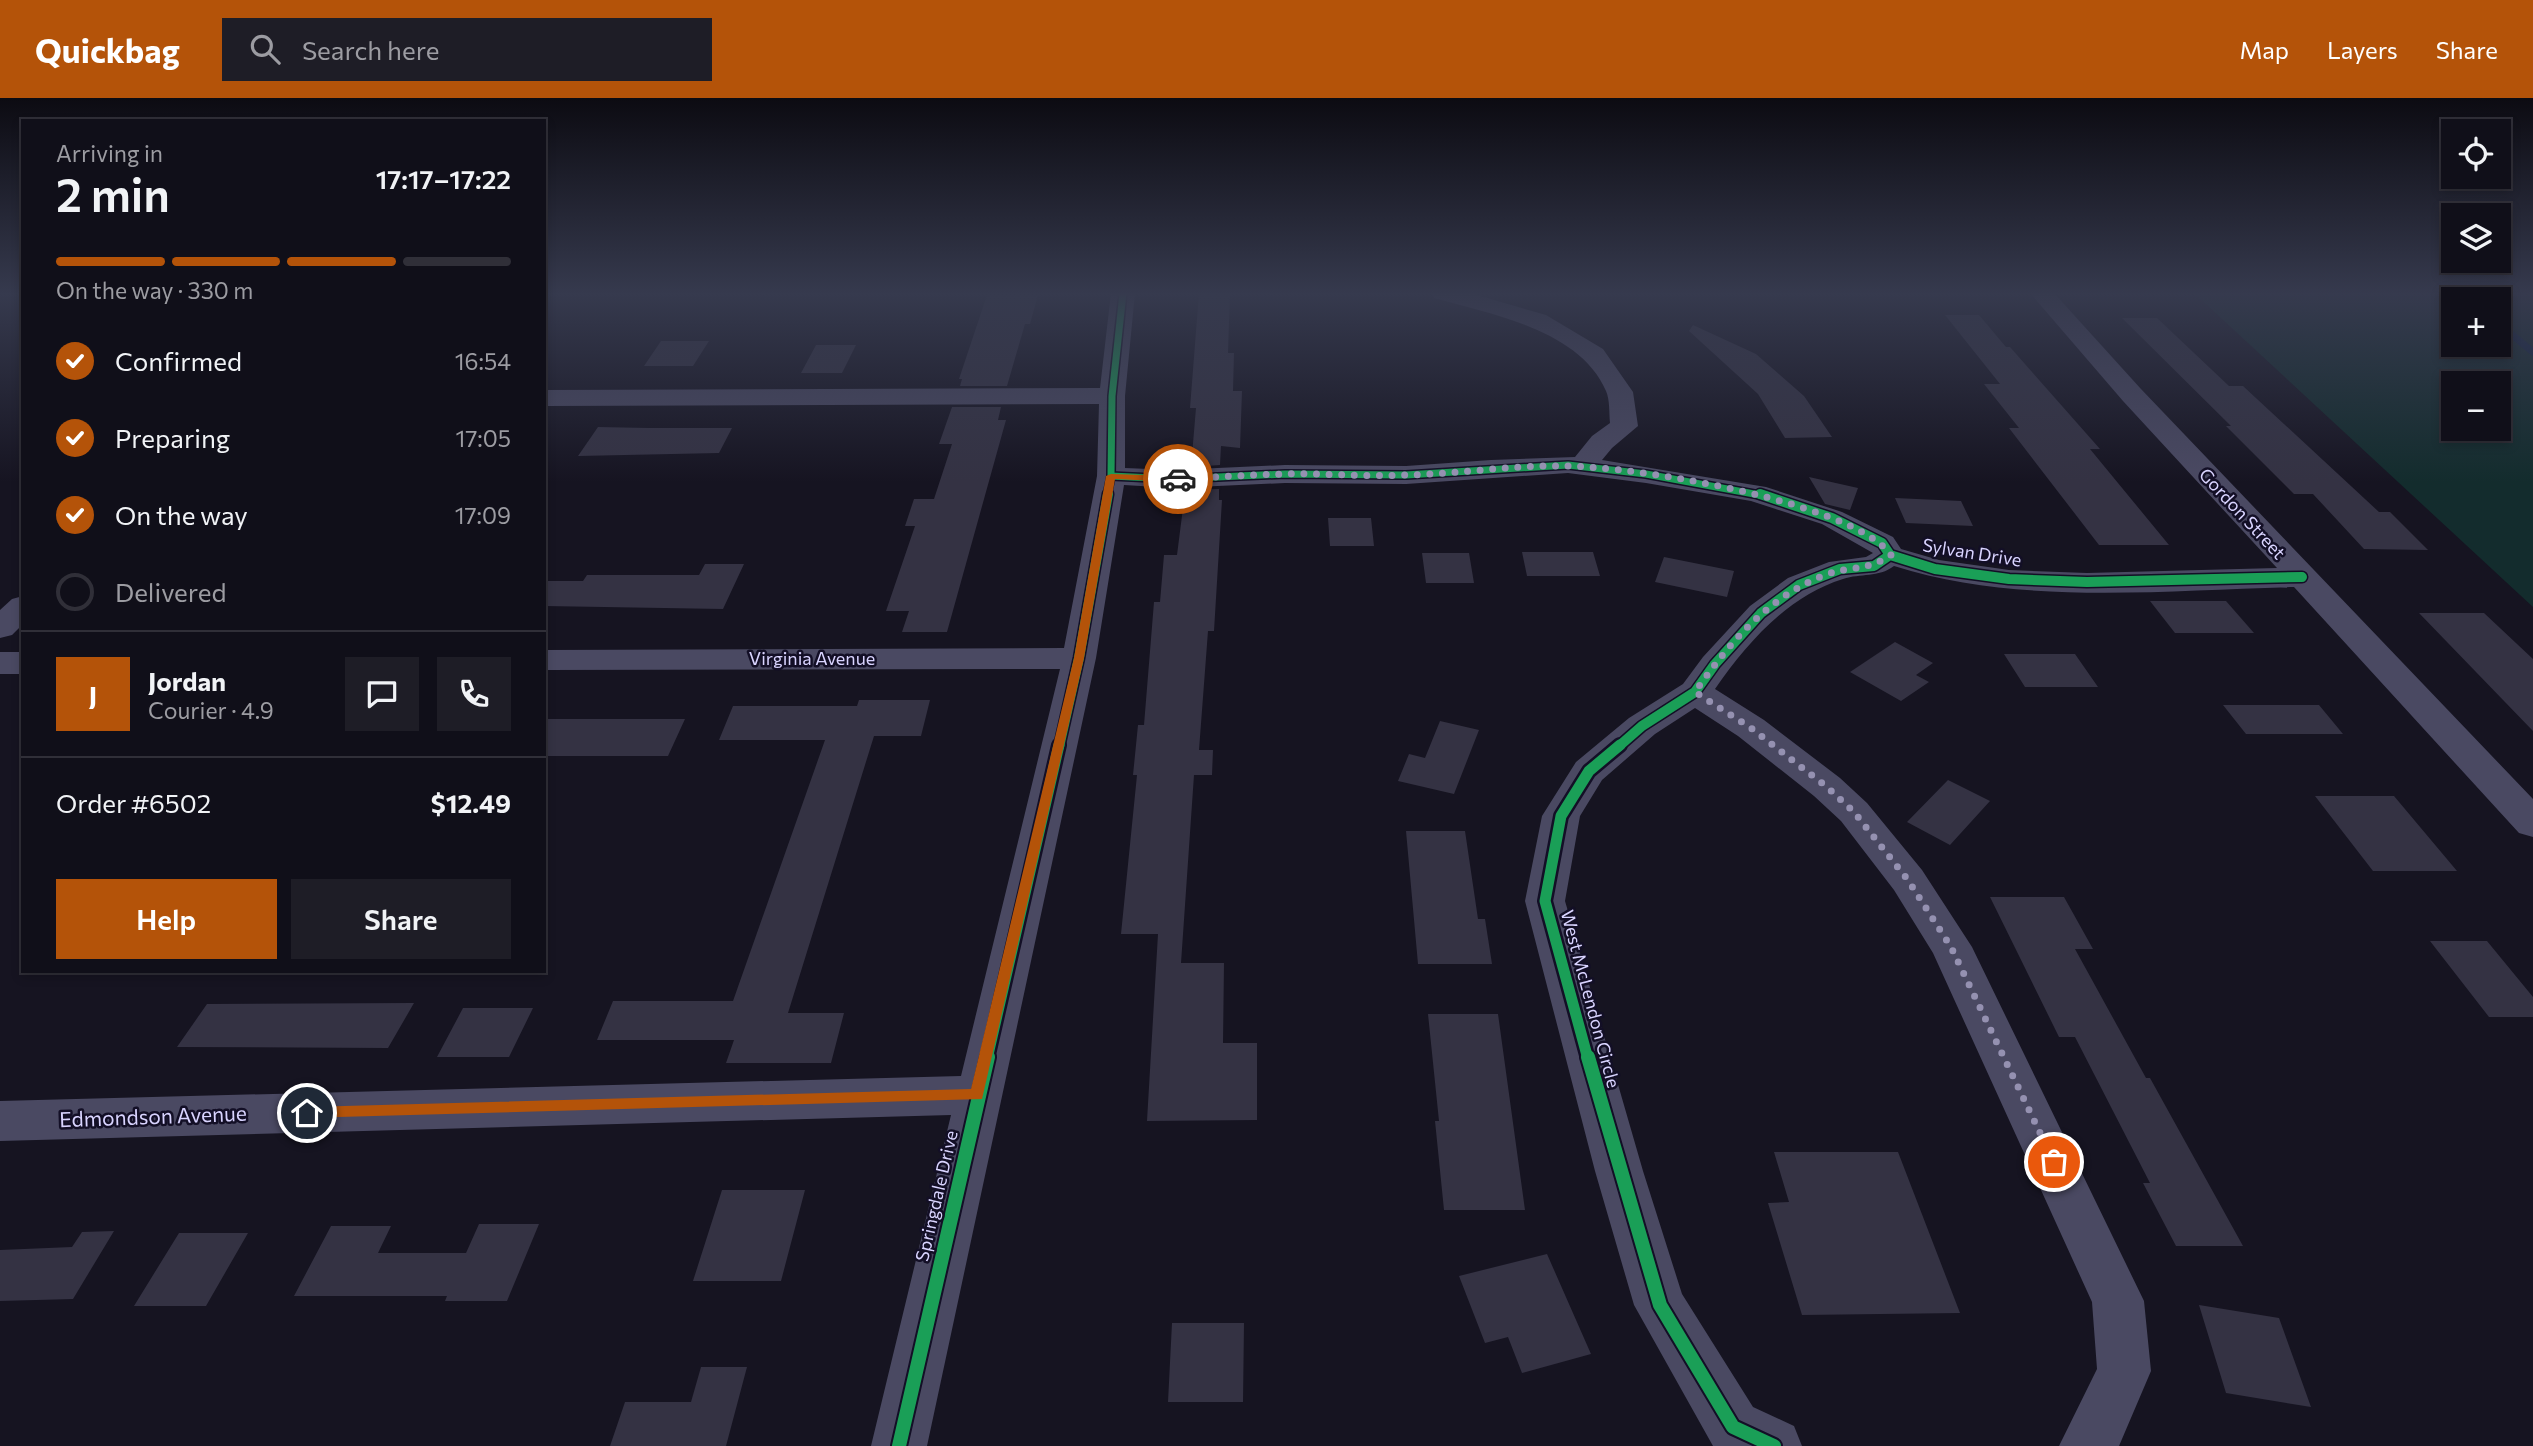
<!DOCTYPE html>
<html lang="en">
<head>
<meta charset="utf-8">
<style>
  :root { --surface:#100f19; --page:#1e1d26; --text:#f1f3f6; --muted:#9c9ca2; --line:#302f38; --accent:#b45309 }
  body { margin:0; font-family:Commissioner,sans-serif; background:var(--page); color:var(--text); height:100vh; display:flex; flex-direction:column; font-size:26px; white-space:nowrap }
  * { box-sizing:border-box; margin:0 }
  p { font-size:23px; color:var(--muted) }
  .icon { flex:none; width:38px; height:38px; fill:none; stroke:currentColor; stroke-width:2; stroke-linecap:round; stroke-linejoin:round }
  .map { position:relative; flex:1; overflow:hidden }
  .sheet { position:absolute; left:21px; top:21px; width:525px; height:854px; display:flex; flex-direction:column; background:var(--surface); border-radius:0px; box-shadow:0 4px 10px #0003,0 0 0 2px var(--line) }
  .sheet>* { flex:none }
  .controls { position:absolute; left:2441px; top:21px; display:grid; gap:14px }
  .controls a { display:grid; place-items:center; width:70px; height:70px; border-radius:0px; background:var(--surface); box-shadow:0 4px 10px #0003,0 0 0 2px var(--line); font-size:35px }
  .pin { position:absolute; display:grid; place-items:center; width:60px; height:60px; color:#fff; margin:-30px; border:4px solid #fff; border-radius:50%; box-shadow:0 2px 7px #0007 }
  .courier { position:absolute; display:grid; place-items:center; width:70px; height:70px; margin:-35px; border:5px solid #b45309; border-radius:50%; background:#fff; color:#222; box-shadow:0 2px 9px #0007 }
  .head em { font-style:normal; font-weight:600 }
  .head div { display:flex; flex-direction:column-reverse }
  .head { display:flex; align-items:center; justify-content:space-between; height:119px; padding:0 35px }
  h1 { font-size:46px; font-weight:600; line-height:52px }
  .bar { display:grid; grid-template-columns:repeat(4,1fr); gap:10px 7px; align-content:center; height:84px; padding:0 35px }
  .bar i { height:9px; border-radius:5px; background:var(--line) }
  .bar .selected { background:var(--accent) }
  .bar p { grid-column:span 4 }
  .line { display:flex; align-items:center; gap:18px; padding:0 35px; border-top:2px solid var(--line) }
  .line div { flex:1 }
  .round { display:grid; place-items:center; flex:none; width:74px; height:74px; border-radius:0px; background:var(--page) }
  ol { padding:0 35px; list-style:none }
  li { display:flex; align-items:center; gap:21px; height:77px }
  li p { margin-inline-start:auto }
  li .icon { padding:7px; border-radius:50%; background:var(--accent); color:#fff; stroke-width:4 }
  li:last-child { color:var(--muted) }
  li i { width:38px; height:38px; border:4px solid var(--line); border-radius:50% }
  .cta { display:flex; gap:14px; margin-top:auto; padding:14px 35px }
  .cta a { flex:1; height:80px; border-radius:0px; background:var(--accent); color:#fff; font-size:28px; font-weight:600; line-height:80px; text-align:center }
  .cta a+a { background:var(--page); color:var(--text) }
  header { display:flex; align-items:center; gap:42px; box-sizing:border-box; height:98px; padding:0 35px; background:var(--accent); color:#fff }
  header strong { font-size:33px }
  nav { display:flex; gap:38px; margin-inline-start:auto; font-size:24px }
  .search { width:490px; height:63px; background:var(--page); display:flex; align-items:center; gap:18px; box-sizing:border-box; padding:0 24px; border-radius:0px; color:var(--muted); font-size:26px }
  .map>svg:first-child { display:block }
  .green { fill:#132c2d; fill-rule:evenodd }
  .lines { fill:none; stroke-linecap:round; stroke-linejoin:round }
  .stream { stroke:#0d2144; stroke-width:7 }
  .building { fill:#343243 }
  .minor { fill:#4a4962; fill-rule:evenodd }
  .cycleway-far3-casing { stroke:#130f26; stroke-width:10 }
  .cycleway-far2-casing { stroke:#130f26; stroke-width:13 }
  .cycleway-far1-casing { stroke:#130f26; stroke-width:16 }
  .cycleway-casing { stroke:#130f26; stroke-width:18 }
  .cycleway-far3 { stroke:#1a9f57; stroke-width:7 }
  .cycleway-far2 { stroke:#1a9f57; stroke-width:10 }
  .cycleway-far1 { stroke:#1a9f57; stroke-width:11 }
  .cycleway { stroke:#1a9f57; stroke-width:14 }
  .route { fill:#b45309 }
  .done { stroke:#9591b1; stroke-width:7; stroke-dasharray:0 12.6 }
  .labels { text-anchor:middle; stroke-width:5; stroke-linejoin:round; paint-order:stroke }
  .street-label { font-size:18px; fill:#d9d4ff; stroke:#130f26 }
  .near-street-label { font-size:21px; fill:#d9d4ff; stroke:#130f26 }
</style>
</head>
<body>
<header>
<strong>Quickbag</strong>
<div class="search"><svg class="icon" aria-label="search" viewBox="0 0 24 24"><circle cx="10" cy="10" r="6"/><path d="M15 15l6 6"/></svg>Search here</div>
<nav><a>Map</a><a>Layers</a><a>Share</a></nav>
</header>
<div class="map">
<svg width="2533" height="1348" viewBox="0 0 2533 1348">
  <rect width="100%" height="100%" fill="#161421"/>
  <path class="green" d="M2194 195H2533V509ZM2454 201H2499V247H2454ZM2454 285H2499V331H2454Z"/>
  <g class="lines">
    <path class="stream" d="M2457 195 2465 201
      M2499 226 2533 254"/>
  </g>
  <path class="building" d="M1199 195H1230L1228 255H1234L1233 293H1242L1240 350 1221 348 1220 367 1191 369 1196 310H1190Z
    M987 197H1038L1030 226H1025L1007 288H960L962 281H959Z
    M1945 217H1979L2006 249H2010L2100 351H2090L2169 447H2099L2009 330H2019L1984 286H2000Z
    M2122 220H2157L2229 288H2243L2379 414H2390L2428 452 2364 451 2313 396H2294L2226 328H2231Z
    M1693 227 1756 256 1804 298 1832 339 1785 340 1758 296 1689 233Z
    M661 243H709L693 268H644Z
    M816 247H856L842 275H801Z
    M952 309H1001L998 322H1006L947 534H902L909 513H886L915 428H905L914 401H934L952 346H939Z
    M598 329 649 330H732L719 355 578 358Z
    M1809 379 1858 390 1850 412 1825 406Z
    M1219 391V402H1222L1214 533H1208L1199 652H1213L1212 677H1194L1181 865H1224L1223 945H1257V1022L1147 1023 1158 836H1121L1137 677H1133L1138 627H1144L1154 504H1160L1164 457H1177L1184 402H1189L1190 392Z
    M1895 400 1961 403 1973 428 1906 425Z
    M1328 420H1371L1374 448H1330Z
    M1522 454H1593L1600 478H1527Z
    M1422 455H1469L1474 485H1426Z
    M1664 459 1734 473 1727 499 1655 484Z
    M705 466H744L723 511 544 508V483H583L587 477H699Z
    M2150 503H2226L2254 535H2175Z
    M2419 515H2484L2533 561V633Z
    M1895 544 1933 565 1916 577 1929 584 1901 603 1850 574Z
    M2004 556H2075L2098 589H2025Z
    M859 602H930L921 638H874L788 915H844L831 965H726L734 942H597L613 903H733L825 642H719L733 608H857Z
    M2223 607H2319L2343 636H2246Z
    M544 621H685L668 658H544Z
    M1440 623 1479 632 1454 696 1398 683 1409 656 1425 660Z
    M1948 682 1990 703 1950 747 1907 724Z
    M2315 698H2394L2457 773H2373Z
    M1406 733H1465L1478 821H1485L1492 866H1418Z
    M1990 799H2064L2093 851H2075L2146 980H2150L2243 1148H2176L2143 1085H2150L2075 939H2059Z
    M2430 843H2487L2533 899V919H2489Z
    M414 905 388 950 177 949 207 906Z
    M463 910H533L509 959H437Z
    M1428 916H1498L1525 1112H1444L1435 1023H1439Z
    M1774 1054H1898L1960 1215 1802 1217 1768 1105 1789 1104Z
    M722 1092H805L781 1183H693Z
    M479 1126H539L507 1203H445L447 1198H294L331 1128H391L378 1155H466Z
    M114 1133 73 1201 0 1203V1152L72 1149 82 1134Z
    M179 1135H248L206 1208H134Z
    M1547 1156 1591 1256 1522 1275 1508 1239 1485 1245 1459 1178Z
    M2199 1207 2279 1220 2311 1309 2226 1295Z
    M1172 1225H1244L1243 1304H1168Z
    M701 1269H747L726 1348H610L625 1304H691Z"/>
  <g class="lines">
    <path class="minor" d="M1111 195H1135L1125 298V370L1174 372 1285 367 1406 368 1491 362 1575 359 1592 338 1610 325C1609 315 1610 302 1606 293 1580 232 1491 216 1434 200L1431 195H1470L1546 217 1603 251 1633 294 1638 328 1612 350 1602 362 1766 389 1842 414 1893 439 1901 451 1939 462 2009 472 2087 475 2277 470 2123 303 2030 195H2054L2141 291 2533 701V739L2519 735 2294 489C2162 492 2021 508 1894 468 1878 480 1861 475 1843 481 1788 498 1747 545 1715 591L1764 622 1840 680 1867 705 1922 772 1972 849 2144 1203 2151 1273 2119 1348H2059L2097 1271 2092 1204 1933 855 1894 792 1841 723 1814 698 1738 638 1695 610 1655 636 1602 682 1580 718 1565 803 1643 1073 1682 1196 1753 1309 1794 1328 1802 1348H1713L1634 1207 1595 1073 1525 803 1542 718 1576 664 1629 620 1683 586 1703 559 1750 508 1788 480 1829 464 1866 459 1873 455 1822 426 1751 403 1646 385 1568 375 1406 386 1285 385 1174 390 1124 387 1096 560 927 1348H871L951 1017 0 1043V1003L961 978 1060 571 544 572V552L1064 550 1097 378 1099 306 544 308V292L1100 290Z
      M23 498V526L12 537 0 540V512L12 501Z
      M0 554H23V576H0Z"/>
    <defs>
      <path id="cycleway-far3" d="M1111 378 1174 381 1285 376 1406 377 1568 367 1646 376 1765 398
        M1107 398 1111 378 1112 298 1123 195"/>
      <path id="cycleway-far2" d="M1760 396 1832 420 1882 445 1890 457 1935 471 2009 481 2087 484 2302 479
        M1059 649 1079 560 1108 396
        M1618 649 1642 628 1695 594 1715 566 1761 515 1799 487 1840 471 1874 468 1890 457"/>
      <path id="cycleway-far1" d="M987 961 1059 647
        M1588 961 1545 803 1561 718 1589 673 1620 647"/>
      <path id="cycleway" d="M1588 959 1660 1207 1733 1329 1774 1348
        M899 1348 988 959"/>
    </defs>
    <use href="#cycleway-far3" class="cycleway-far3-casing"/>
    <use href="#cycleway-far2" class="cycleway-far2-casing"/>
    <use href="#cycleway-far1" class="cycleway-far1-casing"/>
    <use href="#cycleway" class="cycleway-casing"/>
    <use href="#cycleway-far3" class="cycleway-far3"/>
    <use href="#cycleway-far2" class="cycleway-far2"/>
    <use href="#cycleway-far1" class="cycleway-far1"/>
    <use href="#cycleway" class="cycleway"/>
  </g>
  <linearGradient id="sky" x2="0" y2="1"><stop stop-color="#0c0b12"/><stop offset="0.51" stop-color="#363a4e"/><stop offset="1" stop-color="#363a4e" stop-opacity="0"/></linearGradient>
  <rect width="2533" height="384" fill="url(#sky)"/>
  <path class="route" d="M1111 376 1178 378 1183 381 1178 384 1115 381 1084 560 982 1001 302 1020 300 1015 302 1011 307 1009 971 991 1074 560 1106 378Z"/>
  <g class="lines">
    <path class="done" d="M1178 381C1213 379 1249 377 1284 376 1325 375 1365 379 1406 377 1459 376 1511 367 1564 368 1632 368 1851 403 1891 457 1866 474 1851 467 1825 477 1768 499 1730 544 1695 594L1751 630 1827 689 1854 714 1908 782 1951 849 2054 1064"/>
  </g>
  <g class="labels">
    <g class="street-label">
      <text transform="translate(2242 416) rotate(47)" y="6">Gordon Street</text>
      <text transform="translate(1972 455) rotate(9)" y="6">Sylvan Drive</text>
      <text x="812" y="567">Virginia Avenue</text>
      <text transform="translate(1590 901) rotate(75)" y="6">West McLendon Circle</text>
      <text transform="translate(937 1098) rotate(-77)" y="6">Springdale Drive</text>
    </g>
    <g class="near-street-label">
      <text transform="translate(153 1019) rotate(-2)" y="7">Edmondson Avenue</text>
    </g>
  </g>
</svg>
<div class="controls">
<a><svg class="icon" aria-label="locate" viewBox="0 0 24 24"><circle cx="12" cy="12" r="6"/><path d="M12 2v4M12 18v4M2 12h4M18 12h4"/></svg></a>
<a><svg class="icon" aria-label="layers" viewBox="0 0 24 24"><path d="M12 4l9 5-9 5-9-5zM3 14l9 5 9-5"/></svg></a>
<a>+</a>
<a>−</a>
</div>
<div class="pin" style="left:2054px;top:1064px;background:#ea580c"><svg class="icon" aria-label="bag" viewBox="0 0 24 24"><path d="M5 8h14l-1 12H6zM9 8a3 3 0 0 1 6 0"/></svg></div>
<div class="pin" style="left:307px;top:1015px;background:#1f2937"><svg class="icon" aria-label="home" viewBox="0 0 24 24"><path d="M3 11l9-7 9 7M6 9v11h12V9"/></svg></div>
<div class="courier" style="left:1178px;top:381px"><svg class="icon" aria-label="car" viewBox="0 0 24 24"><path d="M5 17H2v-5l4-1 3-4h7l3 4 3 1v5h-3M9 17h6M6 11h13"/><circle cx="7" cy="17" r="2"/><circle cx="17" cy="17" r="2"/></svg></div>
<section class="sheet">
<div class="head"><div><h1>2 min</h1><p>Arriving in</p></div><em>17:17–17:22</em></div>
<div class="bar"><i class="selected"></i><i class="selected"></i><i class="selected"></i><i></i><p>On the way · 330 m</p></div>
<ol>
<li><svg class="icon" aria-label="check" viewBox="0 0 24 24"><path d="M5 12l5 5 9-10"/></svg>Confirmed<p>16:54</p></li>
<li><svg class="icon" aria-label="check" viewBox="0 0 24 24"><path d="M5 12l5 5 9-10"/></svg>Preparing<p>17:05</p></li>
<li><svg class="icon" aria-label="check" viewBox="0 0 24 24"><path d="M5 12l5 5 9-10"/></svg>On the way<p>17:09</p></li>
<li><i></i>Delivered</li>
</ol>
<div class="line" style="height:126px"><b class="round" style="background:var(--accent);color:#fff">J</b><div><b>Jordan</b><p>Courier · 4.9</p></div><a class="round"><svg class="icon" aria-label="chat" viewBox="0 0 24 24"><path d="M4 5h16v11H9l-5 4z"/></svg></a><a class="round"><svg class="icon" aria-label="phone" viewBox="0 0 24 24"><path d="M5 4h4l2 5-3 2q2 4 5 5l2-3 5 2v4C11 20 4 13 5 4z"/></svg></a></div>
<div class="line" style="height:91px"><div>Order #6502</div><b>$12.49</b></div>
<div class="cta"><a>Help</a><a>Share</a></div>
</section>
</div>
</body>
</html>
